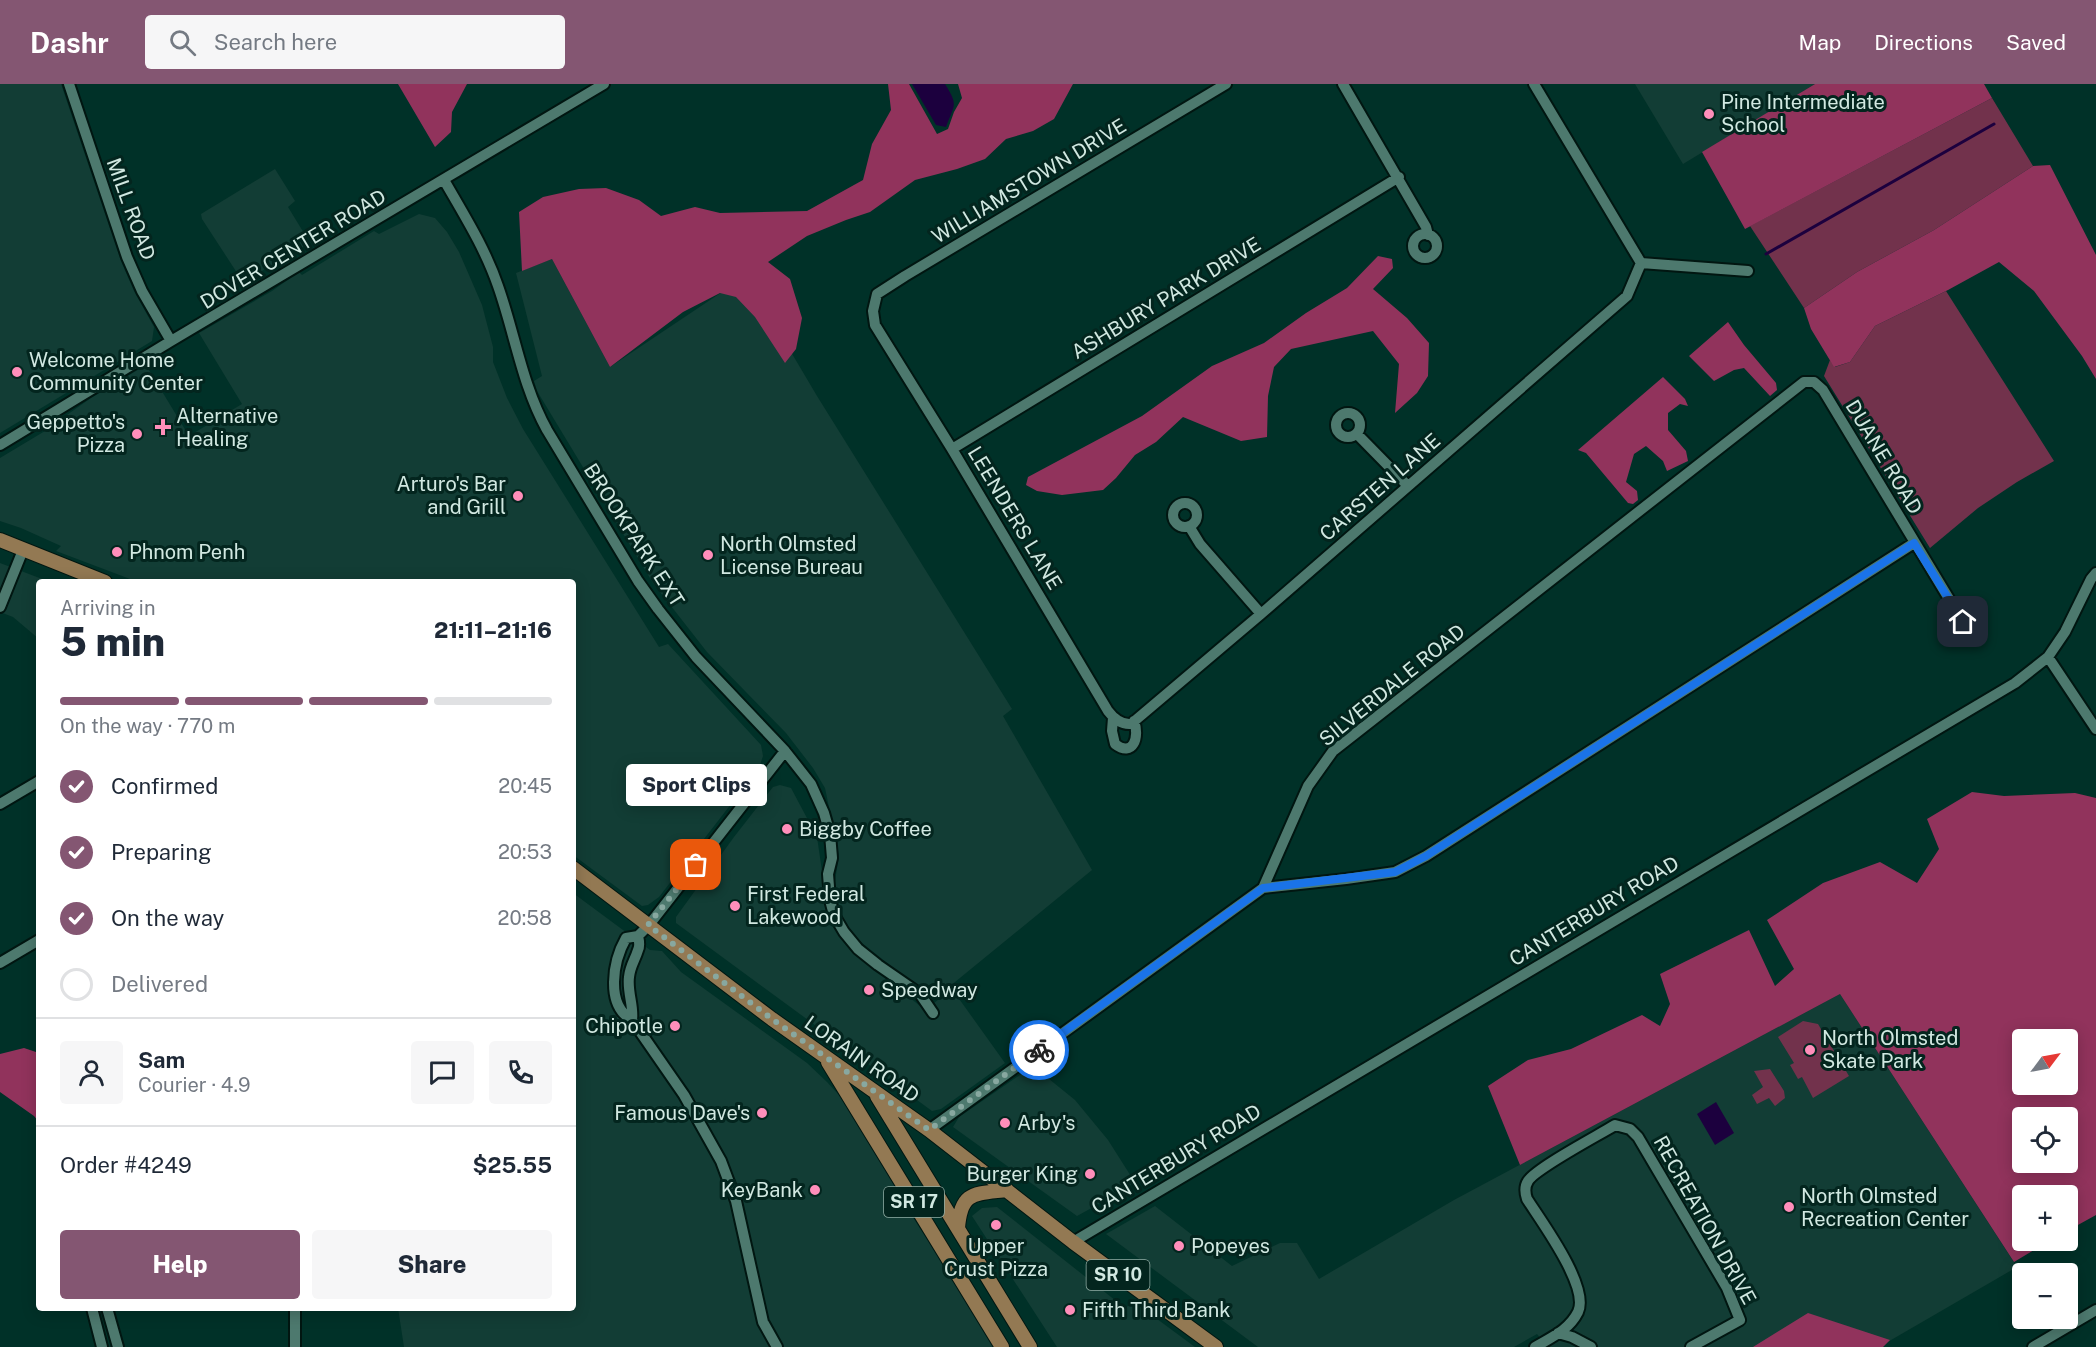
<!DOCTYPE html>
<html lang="en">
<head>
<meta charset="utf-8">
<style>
  :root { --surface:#fff; --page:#f6f6f7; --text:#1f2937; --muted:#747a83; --line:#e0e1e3; --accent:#845672 }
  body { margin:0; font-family:"Public Sans",sans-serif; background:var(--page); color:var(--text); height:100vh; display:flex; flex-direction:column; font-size:22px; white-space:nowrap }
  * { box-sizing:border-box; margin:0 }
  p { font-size:20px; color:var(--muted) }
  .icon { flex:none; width:33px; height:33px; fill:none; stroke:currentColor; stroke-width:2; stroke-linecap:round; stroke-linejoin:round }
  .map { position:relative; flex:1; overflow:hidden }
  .panel { position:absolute; left:36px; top:495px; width:540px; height:732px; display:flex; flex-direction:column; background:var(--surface); border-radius:6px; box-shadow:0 3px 15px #0003 }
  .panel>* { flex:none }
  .needle { width:39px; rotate:58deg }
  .tools { position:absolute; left:2012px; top:945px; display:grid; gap:12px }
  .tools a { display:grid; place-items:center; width:66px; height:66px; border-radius:6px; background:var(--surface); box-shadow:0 3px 15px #0003; font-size:30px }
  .pin { position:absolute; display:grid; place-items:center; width:51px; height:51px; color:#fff; margin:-26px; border-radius:12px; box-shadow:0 3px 9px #0006 }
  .courier { position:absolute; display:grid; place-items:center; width:60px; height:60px; margin:-30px; border:4px solid #1a73e8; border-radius:50%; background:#fff; color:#222; box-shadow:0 2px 8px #0007 }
  .bubble { position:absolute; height:42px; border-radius:6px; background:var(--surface); box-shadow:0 3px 15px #0003; font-size:20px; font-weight:800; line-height:42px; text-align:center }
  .head em { font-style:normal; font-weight:800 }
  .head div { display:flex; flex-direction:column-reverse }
  .head { display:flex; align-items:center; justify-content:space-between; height:102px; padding:0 24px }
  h1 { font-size:39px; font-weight:800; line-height:45px }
  .bar { display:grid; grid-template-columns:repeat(4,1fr); gap:9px 6px; align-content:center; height:72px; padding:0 24px }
  .bar i { height:8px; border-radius:4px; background:var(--line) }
  .bar .on { background:var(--accent) }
  .bar p { grid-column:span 4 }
  .line { display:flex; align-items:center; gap:15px; padding:0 24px; border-top:2px solid var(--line) }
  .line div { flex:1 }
  .round { display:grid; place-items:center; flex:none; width:63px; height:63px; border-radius:6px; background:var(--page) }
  ol { padding:0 24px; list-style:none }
  li { display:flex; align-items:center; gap:18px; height:66px }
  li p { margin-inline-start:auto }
  li .icon { padding:6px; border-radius:50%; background:var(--accent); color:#fff; stroke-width:4 }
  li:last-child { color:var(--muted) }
  li i { width:33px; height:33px; border:3px solid var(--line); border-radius:50% }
  .primary-button { display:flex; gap:12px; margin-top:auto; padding:12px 24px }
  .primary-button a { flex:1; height:69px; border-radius:6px; background:var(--accent); color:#fff; font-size:24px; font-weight:800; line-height:69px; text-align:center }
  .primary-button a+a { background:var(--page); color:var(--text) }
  header { display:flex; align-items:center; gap:36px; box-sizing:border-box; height:84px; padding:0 30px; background:var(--accent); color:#fff }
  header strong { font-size:28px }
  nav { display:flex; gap:33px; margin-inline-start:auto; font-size:21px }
  .search { width:420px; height:54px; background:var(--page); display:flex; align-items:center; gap:15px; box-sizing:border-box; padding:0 21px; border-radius:6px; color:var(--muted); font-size:22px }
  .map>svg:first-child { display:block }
  .built { fill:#123d35 }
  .green { fill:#72324c }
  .forest { fill:#91335c; fill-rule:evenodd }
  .water { fill:#1c003e }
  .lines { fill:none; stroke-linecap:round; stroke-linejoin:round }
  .stream { stroke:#1c003e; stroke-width:3 }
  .minor-casing { stroke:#011611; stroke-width:14 }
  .major-casing { stroke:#011611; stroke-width:16 }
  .minor { stroke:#4d796e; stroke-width:10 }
  .major { stroke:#937953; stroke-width:14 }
  .done { stroke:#88a8a0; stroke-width:6; stroke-dasharray:0 10.8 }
  .route { stroke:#1a73e8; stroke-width:8 }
  .poi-dot { fill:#ff8eba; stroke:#03251e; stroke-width:2 }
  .labels { text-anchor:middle; stroke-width:6; stroke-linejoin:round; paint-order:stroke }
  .shield { fill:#03251e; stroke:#93aea6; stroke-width:1.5 }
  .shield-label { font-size:18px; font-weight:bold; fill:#d1e8e1 }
  .poi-label { font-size:20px; fill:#d1e8e1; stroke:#03251e; text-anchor:start }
  .street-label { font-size:20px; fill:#d1e8e1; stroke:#03251e }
</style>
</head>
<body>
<header>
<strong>Dashr</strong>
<div class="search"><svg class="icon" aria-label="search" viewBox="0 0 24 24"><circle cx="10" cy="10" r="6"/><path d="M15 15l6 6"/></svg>Search here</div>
<nav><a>Map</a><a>Directions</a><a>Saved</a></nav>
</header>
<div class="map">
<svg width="2096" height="1263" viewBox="0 0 2096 1263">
  <rect width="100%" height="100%" fill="#003128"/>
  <path class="built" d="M0 0H61L121 177 134 207 154 243 152 257 0 349Z
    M1635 0H1815L1683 80Z
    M275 85 295 117 288 123 310 159 243 198 202 135 201 130Z
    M419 130 435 134 447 148 459 168 482 221 493 263V278L507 314 523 345 659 563 668 560 761 661 763 672 759 684 659 813 648 821 642 822 573 771V498H138L56 467 61 462 21 444 0 437V374L65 335 64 333 91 314 146 281 189 352 242 320 199 249 272 207 299 188 302 191 374 147 379 150Z
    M552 175 610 283 746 192 817 312 1012 625 1003 632 1092 786 933 916 857 855 843 835 834 804 839 771 825 704 813 684 786 649 707 568 653 499 537 307 534 297 542 292 516 189Z
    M0 479 50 498H39V555L13 533 0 528Z
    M780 701 791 704 817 753 829 835 857 871 925 926 952 905 1005 979 941 1025 932 1027 676 839V833L734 753 773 703Z
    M573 809 650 866 662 867 681 888 807 979 827 998 849 1022 912 1132 998 1263H404L398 1224H573Z
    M1840 910 2017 1183 1879 1263H1548L1537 1250 1514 1263H1258L1106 1150 1155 1122 1232 1182 1280 1159H1297L1319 1195 1454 1116Z
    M1033 982 1075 1016 1108 1056 1134 1097 1128 1104 1077 1132 953 1043 959 1033Z
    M997 1123 1125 1224 1134 1218 1195 1263H1057L972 1132 982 1124Z"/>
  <path class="green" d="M1992 14 2033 82 1934 146 1857 188 1804 224 1750 142Z
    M1946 207 2054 377 2017 398 1978 424 1930 464 1824 292 1830 276 1835 283 1850 278 1875 242Z
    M1803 937 1818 940 1849 992 1813 1014 1802 993 1798 995 1790 981 1794 979 1778 953Z
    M1770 985 1784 1007 1785 1014 1775 1022 1769 1014 1757 1020 1752 1011 1763 1003 1754 987Z"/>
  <path class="forest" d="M398 0H467L452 28 451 48 435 63Z
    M888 0H909L937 50 948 45 954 28 962 14 958 0H1073L1054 35 1033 47 1006 55 985 75 957 85 915 96 870 128 846 136 807 152 768 178 790 195 802 234 796 265 785 279 755 233 736 213 720 209 683 228 610 283 552 175 522 187 519 128 543 113 579 105 606 104 639 116 661 132 695 123 720 129 807 127 863 96 872 60 891 26Z
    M1815 0H1984L1992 14 1745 145 1702 68Z
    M2050 81 2096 171V295L2082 272 2034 207 1999 178 1948 206 1875 242 1850 278 1834 283 1811 245 1804 224 1857 188 1934 146 2033 82Z
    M1378 172 1392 175 1393 184 1373 205 1407 234 1429 259 1428 292 1417 309 1395 329 1399 280 1373 247 1291 265 1274 283 1268 312 1267 353 1241 357 1183 333 1156 358 1135 371 1116 394 1103 406 1062 411 1037 407 1026 401 1028 393 1142 332 1212 282 1264 259 1306 229 1347 204Z
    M1728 238 1744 261 1776 299 1777 306 1770 312 1744 284 1734 286 1714 297 1689 272Z
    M1663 293 1685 315 1688 322 1680 320 1668 329V346L1686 367 1688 377 1667 387 1663 377 1646 362 1634 370 1626 398 1637 407 1638 416 1633 420 1628 419 1586 369 1578 366Z
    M1972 708 2004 712 2075 709 2096 714V1131L2067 1147V1112H2022V1156L2049 1157 2014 1178 1840 910 1520 1081 1488 1002 1528 976 1571 965 1642 931 1660 942 1670 920 1660 890 1749 846 1775 902 1794 885 1767 836 1823 799 1880 778 1917 799 1939 765 1927 735ZM2022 956H2067V1000H2022ZM2022 1034H2067V1078H2022Z
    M24 964 39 969V1038L34 1032 0 1008V970Z
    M1808 1229 1890 1256 1883 1263H1753Z"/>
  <path class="water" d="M912 0H945C959 22 954 21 946 43L936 41Z
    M1716 1018 1734 1049 1715 1061 1697 1030Z"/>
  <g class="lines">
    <path class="stream" d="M1766 170 1994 40"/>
    <defs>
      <path id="minor" d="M69 0 127 173 142 207 171 257
        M1226 0 905 192 877 210 873 227 875 241 952 365 1108 627C1113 634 1122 641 1131 640L1261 530 1627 212 1641 179
        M1343 0 1426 143 1428 151
        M1534 0 1641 179
        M444 96C464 131 485 164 498 202 515 250 522 301 547 346L638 497 658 525 696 573 785 667 811 700 824 729 830 750 832 774 828 790 830 816 834 831 844 848 858 865 878 881 920 910 933 929
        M1413 162a12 12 0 1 1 24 0a12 12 0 1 1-24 0Z
        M1641 179 1748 187
        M1336 341a12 12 0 1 1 24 0a12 12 0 1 1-24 0Z
        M1357 350 1408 402
        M0 361 171 257 604 0
        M952 365 1399 93
        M1173 431a12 12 0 1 1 24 0a12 12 0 1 1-24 0Z
        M1189 442 1200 460 1261 530
        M0 523 23 466
        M2048 573 2096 645
        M1113 634 1112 647 1115 660C1133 674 1140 653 1134 637
        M0 720 39 697
        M1263 804 1346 795 1395 788 1426 772 1914 459
        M0 879 39 856
        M632 936C634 922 627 908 629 893 630 882 635 876 638 866 640 862 639 856 638 852
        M929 1046 1263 804 1308 702 1333 667 1804 298H1814L1823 306 1963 538
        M1073 1158 2015 599 2048 573 2065 548 2091 495 2096 489
        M92 1224 102 1263
        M107 1224 118 1263
        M1558 1249 1572 1253 1591 1263
        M295 1263V1224
        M777 1263 763 1238 736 1117 721 1077 684 1011 632 936C605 921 613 877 626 854L638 852 649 841 785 667
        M1535 1263C1552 1253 1569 1246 1578 1228 1590 1203 1541 1137 1527 1115 1525 1109 1524 1103 1528 1097 1536 1084 1599 1051 1615 1041L1630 1045 1638 1053 1727 1204 1740 1236 1691 1263
        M2033 1263 2096 1226"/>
      <path id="major" d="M0 456 105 498
        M573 784 772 935 929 1046 1073 1158 1216 1263
        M828 978 1002 1263
        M877 1012 1030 1263
        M958 1144C961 1107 974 1110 1007 1106"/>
    </defs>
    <use href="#minor" class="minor-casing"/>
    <use href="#major" class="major-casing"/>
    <use href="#minor" class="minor"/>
    <use href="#major" class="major"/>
  </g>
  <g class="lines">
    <path class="done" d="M696 781 648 841 772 935 929 1046 1039 966"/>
    <path class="route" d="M1039 966 1263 804 1395 788 1426 772 1914 459 1963 538"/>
  </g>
  <g class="poi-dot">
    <circle cx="1709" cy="30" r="6"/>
    <circle cx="17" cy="288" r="6"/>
    <path d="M160 334h6v6h6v6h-6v6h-6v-6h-6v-6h6z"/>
    <circle cx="137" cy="350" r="6"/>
    <circle cx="518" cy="412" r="6"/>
    <circle cx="117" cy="468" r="6"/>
    <circle cx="708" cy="471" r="6"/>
    <circle cx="787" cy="745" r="6"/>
    <circle cx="735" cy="822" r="6"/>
    <circle cx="869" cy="906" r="6"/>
    <circle cx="675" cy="942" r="6"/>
    <circle cx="1810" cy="966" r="6"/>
    <circle cx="762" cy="1029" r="6"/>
    <circle cx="1005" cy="1039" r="6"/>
    <circle cx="1090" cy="1090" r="6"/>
    <circle cx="815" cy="1106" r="6"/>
    <circle cx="1789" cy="1123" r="6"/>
    <circle cx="996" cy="1141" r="6"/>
    <circle cx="1179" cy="1162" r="6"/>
    <circle cx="1070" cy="1226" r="6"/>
  </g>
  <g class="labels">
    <g class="shield">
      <rect x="884" y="1103" width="60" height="30" rx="4.5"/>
      <rect x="1086.5" y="1176" width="63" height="30" rx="4.5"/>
    </g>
    <g class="shield-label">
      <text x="914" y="1124">SR 17</text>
      <text x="1118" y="1197">SR 10</text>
    </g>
    <g class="poi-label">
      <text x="1721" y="25">Pine Intermediate<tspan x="1721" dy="23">School</tspan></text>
      <text x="29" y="283">Welcome Home<tspan x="29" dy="23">Community Center</tspan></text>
      <text x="176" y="339">Alternative<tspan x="176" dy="23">Healing</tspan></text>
      <text x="125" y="345" text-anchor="end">Geppetto's<tspan x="125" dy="23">Pizza</tspan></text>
      <text x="506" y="407" text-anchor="end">Arturo's Bar<tspan x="506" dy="23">and Grill</tspan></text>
      <text x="720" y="467">North Olmsted<tspan x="720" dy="23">License Bureau</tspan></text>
      <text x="129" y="475">Phnom Penh</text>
      <text x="799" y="752">Biggby Coffee</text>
      <text x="747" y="817">First Federal<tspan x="747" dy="23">Lakewood</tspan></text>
      <text x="881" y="913">Speedway</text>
      <text x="663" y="949" text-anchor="end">Chipotle</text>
      <text x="1822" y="961">North Olmsted<tspan x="1822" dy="23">Skate Park</tspan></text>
      <text x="750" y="1036" text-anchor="end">Famous Dave's</text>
      <text x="1017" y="1046">Arby's</text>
      <text x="1078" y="1097" text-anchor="end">Burger King</text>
      <text x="803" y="1113" text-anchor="end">KeyBank</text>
      <text x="1801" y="1119">North Olmsted<tspan x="1801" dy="23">Recreation Center</tspan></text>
      <text x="996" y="1169" text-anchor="middle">Upper<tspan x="996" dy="23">Crust Pizza</tspan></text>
      <text x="1191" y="1169">Popeyes</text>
      <text x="1082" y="1233">Fifth Third Bank</text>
    </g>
    <g class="street-label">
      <text transform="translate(1029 97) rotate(-31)" y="7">WILLIAMSTOWN DRIVE</text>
      <text transform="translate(131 125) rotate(70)" y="7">MILL ROAD</text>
      <text transform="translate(293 165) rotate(-31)" y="7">DOVER CENTER ROAD</text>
      <text transform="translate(1166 214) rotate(-31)" y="7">ASHBURY PARK DRIVE</text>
      <text transform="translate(1884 373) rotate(59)" y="7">DUANE ROAD</text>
      <text transform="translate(1380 403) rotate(-41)" y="7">CARSTEN LANE</text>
      <text transform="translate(1015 434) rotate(59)" y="7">LEENDERS LANE</text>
      <text transform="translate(634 451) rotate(57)" y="7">BROOKPARK EXT</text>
      <text transform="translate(1392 601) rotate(-39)" y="7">SILVERDALE ROAD</text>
      <text transform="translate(1594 827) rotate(-31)" y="7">CANTERBURY ROAD</text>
      <text transform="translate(862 975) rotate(35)" y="7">LORAIN ROAD</text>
      <text transform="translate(1176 1075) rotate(-31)" y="7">CANTERBURY ROAD</text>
      <text transform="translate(1705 1136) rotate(61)" y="7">RECREATION DRIVE</text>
    </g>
  </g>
</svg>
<div class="tools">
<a><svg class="needle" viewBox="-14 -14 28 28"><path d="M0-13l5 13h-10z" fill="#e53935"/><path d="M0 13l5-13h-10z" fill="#747a83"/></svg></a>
<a><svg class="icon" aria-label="locate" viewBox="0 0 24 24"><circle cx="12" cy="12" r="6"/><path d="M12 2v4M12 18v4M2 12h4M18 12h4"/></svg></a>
<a>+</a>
<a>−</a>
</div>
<div class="pin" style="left:696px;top:781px;background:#ea580c"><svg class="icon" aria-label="bag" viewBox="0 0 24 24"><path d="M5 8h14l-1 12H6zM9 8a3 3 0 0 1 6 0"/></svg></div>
<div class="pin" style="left:1963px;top:538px;background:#1f2937"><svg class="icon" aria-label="home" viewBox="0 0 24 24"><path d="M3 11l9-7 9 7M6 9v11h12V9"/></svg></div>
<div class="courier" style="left:1039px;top:966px"><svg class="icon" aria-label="bike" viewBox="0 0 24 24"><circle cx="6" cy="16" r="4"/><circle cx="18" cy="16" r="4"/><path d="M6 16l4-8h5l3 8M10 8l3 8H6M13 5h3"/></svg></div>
<div class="bubble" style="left:626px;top:680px;width:141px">Sport Clips</div>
<section class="panel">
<div class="head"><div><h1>5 min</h1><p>Arriving in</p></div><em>21:11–21:16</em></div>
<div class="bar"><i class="on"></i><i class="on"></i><i class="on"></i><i></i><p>On the way · 770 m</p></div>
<ol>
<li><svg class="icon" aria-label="check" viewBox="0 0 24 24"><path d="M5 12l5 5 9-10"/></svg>Confirmed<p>20:45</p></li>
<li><svg class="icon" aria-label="check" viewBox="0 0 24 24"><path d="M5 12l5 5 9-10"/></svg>Preparing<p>20:53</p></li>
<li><svg class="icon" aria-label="check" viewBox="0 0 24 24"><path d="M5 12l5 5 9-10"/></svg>On the way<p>20:58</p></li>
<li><i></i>Delivered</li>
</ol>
<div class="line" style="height:108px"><a class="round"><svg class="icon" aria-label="person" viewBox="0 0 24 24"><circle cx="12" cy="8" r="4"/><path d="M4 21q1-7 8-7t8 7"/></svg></a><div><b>Sam</b><p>Courier · 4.9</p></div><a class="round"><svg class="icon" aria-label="chat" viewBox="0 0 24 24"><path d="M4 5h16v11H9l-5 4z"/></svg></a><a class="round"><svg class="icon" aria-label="phone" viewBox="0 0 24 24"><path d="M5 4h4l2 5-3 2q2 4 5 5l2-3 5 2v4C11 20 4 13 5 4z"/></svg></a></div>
<div class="line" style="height:78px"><div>Order #4249</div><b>$25.55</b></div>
<div class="primary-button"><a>Help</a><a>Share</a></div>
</section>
</div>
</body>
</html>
